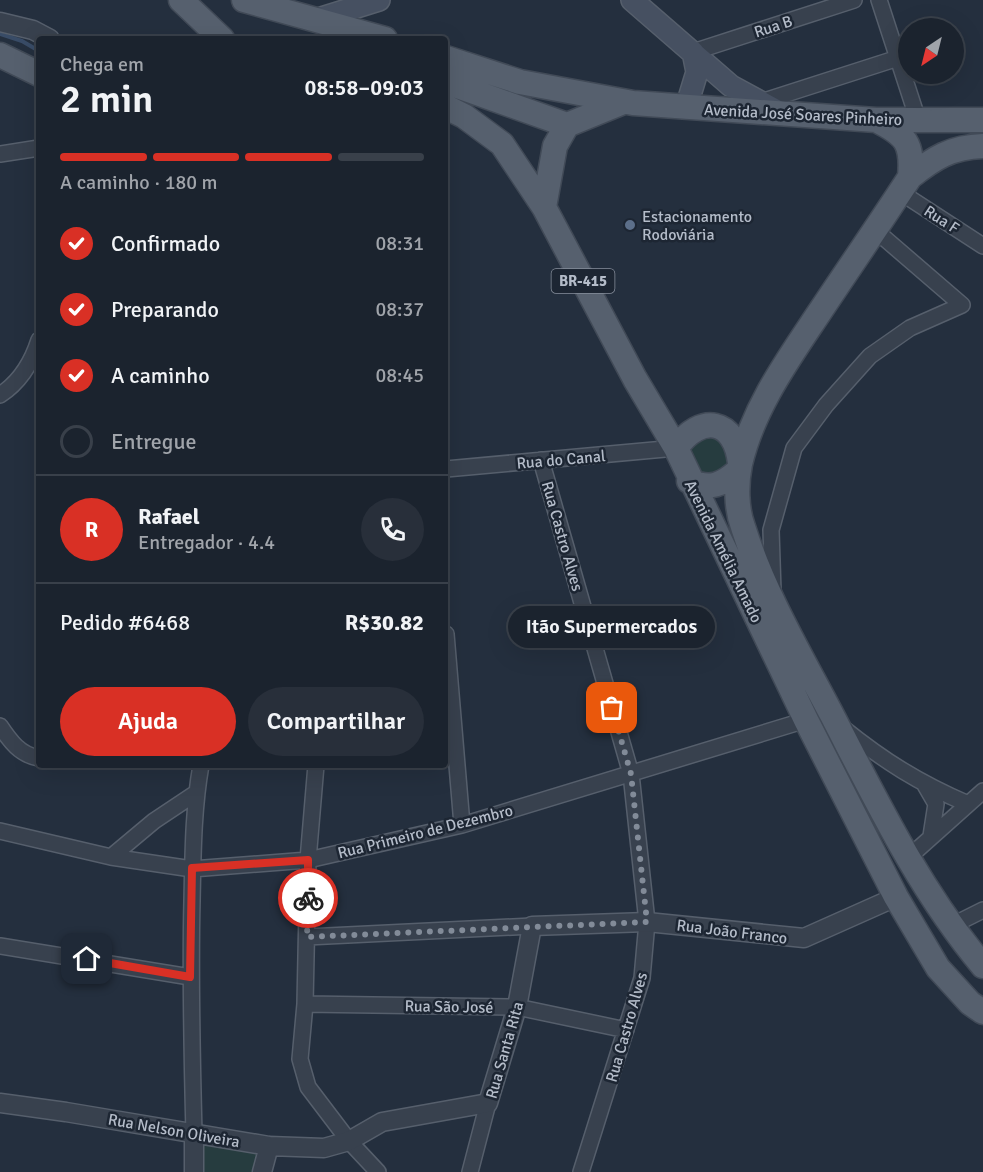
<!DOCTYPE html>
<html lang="pt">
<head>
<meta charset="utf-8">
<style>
  :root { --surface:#1b232e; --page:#282f3a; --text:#f1f3f6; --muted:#a0a4aa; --line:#39404a; --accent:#d93025 }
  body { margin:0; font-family:Signika,sans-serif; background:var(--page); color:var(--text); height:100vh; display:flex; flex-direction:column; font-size:22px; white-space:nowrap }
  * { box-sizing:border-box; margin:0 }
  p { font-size:20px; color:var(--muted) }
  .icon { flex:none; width:33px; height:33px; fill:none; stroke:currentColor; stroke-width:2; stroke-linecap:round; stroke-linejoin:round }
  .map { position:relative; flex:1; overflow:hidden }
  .sheet { position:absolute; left:36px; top:36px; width:412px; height:732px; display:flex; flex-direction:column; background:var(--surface); border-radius:6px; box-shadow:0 6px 24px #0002,0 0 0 2px var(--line) }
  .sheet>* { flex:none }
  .needle { width:39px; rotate:215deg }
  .fabs { position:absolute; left:898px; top:18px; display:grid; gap:12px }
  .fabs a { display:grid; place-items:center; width:66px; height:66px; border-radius:50%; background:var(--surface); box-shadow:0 6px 24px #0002,0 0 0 2px var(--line); font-size:30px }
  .pin { position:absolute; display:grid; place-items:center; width:51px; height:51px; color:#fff; margin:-26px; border-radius:12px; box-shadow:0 3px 9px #0006 }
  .courier { position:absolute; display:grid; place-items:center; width:60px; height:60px; margin:-30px; border:4px solid #d93025; border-radius:50%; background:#fff; color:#222; box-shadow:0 2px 8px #0007 }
  .bubble { position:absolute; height:42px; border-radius:21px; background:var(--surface); box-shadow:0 6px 24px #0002,0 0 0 2px var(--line); font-size:20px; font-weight:600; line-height:42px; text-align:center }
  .summary em { font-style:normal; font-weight:600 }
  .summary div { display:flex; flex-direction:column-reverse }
  .summary { display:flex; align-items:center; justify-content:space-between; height:102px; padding:0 24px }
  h1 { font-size:39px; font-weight:600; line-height:45px }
  .bar { display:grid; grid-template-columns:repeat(4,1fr); gap:9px 6px; align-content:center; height:72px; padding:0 24px }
  .bar i { height:8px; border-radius:4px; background:var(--line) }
  .bar .current { background:var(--accent) }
  .bar p { grid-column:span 4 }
  .line { display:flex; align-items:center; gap:15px; padding:0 24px; border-top:2px solid var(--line) }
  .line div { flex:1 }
  .round { display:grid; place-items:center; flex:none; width:63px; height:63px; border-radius:32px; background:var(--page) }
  ol { padding:0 24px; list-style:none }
  li { display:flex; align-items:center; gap:18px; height:66px }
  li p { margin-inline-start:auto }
  li .icon { padding:6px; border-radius:50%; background:var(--accent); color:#fff; stroke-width:4 }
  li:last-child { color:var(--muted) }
  li i { width:33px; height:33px; border:3px solid var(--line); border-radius:50% }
  .action { display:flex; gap:12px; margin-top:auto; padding:12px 24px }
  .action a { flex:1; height:69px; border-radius:36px; background:var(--accent); color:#fff; font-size:24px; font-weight:600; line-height:69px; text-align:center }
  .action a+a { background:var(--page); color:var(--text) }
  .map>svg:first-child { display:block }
  .green { fill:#263c3f }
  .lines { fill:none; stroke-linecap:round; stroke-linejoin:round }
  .stream { stroke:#394c67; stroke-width:4 }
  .minor-casing { stroke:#565f6c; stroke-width:18 }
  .tertiary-casing { stroke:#565f6c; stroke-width:21 }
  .secondary-casing { stroke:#565f6c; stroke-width:24 }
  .primary-casing { stroke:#414a57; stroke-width:27 }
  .minor { stroke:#38414e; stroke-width:15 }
  .tertiary { stroke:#38414e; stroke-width:18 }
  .secondary { stroke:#465061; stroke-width:21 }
  .primary { stroke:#56606e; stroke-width:24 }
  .done { stroke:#828b98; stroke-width:6; stroke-dasharray:0 10.8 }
  .route { stroke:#d93025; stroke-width:8 }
  .service-dot { fill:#5c6f8a; stroke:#1d2633; stroke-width:2 }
  .labels { text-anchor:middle; stroke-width:5; stroke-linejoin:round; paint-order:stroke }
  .shield { fill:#1d2633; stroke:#878f9c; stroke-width:1.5 }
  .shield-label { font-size:15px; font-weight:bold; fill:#b4bcc9 }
  .street-label { font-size:16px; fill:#b4bcc9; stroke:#1d2633 }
  .poi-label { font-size:16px; fill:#b4bcc9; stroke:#1d2633; text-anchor:start }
</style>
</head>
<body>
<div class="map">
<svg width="983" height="1172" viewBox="0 0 983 1172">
  <rect width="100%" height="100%" fill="#242f3e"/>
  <path class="green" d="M703 433 730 442 728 470 702 476 688 450Z
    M199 1144 262 1149 255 1172H201Z"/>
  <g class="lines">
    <path class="stream" d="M0 34 22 41 39 51"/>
    <defs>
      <path id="minor" d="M879 0 918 120
        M693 52 854 0
        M761 102 898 58
        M0 154 39 148
        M900 192 983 246
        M0 395C20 382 32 362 39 340
        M541 460 631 774 647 922 642 978 581 1172
        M446 469 676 448
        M773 591 771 530 794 448 826 405 870 356 910 328 962 305 875 230
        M446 634 462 825
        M0 726C10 741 20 755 39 758
        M843 728C884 761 919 783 968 804
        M316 765 308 860 305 1004 300 1059 308 1087 349 1141 378 1172
        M925 785 936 804 931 836
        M0 831 111 857 192 869 308 860 462 825 806 720
        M111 857 154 821 196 793
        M908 858 983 791
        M951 926 983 910
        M307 937 532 926
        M0 946 190 977
        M305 1004 517 1007 626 1030
        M194 1134C192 1057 190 979 192 901 193 856 193 810 201 765
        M470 1172 488 1103"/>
      <path id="tertiary" d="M0 22 33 30 50 39
        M0 1103 66 1112 269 1146 324 1148 349 1141 382 1122 488 1103 517 1007 532 926 647 922 804 938 896 897
        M194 1134V1172
        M262 1172 269 1146"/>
      <path id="secondary" d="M632 0 731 86 779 112
        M315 20 379 0
        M686 108 697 72 693 52"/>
      <path id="primary" d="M181 0 222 39
        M244 0 385 39
        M0 55 39 74
        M446 58 520 82 633 103 876 120H983
        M446 82 567 125
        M446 107 464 116 502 144 544 207 635 379 676 448 806 720 896 897 938 968 970 1003 983 1012
        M876 120C906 135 913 143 910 177
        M983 146C951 147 934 158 910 177 880 223 849 268 819 313 787 361 753 408 740 464 736 484 736 508 743 527 764 593 800 654 832 715 877 802 920 891 983 966
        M544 207 555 146 567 125 621 103
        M676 448C701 413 735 419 740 463
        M689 481C711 490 722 485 739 470"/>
    </defs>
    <use href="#minor" class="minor-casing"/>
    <use href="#tertiary" class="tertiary-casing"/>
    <use href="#secondary" class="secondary-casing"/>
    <use href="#primary" class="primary-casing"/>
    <use href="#minor" class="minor"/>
    <use href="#tertiary" class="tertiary"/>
    <use href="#secondary" class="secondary"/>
    <use href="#primary" class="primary"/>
  </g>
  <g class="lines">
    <path class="done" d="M308 898 307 937 647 922 631 774 612 708"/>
    <path class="route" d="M87 959 190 977 192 868 308 860V898"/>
  </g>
  <circle class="service-dot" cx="630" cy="225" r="6"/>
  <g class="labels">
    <rect class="shield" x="551.5" y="269" width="63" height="24" rx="4.5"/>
    <g class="shield-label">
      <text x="583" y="286">BR-415</text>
    </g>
    <g class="street-label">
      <text transform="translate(773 26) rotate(-18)" y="6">Rua B</text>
      <text transform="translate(803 114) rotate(3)" y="6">Avenida José Soares Pinheiro</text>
      <text transform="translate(942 219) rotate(33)" y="6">Rua F</text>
      <text transform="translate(561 459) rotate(-5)" y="6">Rua do Canal</text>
      <text transform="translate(563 536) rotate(74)" y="6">Rua Castro Alves</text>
      <text transform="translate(724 551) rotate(64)" y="6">Avenida Amélia Amado</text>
      <text transform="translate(425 831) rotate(-14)" y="6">Rua Primeiro de Dezembro</text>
      <text transform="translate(732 931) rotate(7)" y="6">Rua João Franco</text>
      <text transform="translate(449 1006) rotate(1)" y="6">Rua São José</text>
      <text transform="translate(626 1027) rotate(-74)" y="6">Rua Castro Alves</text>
      <text transform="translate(504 1050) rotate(-74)" y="6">Rua Santa Rita</text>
      <text transform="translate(174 1130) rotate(10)" y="6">Rua Nelson Oliveira</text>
    </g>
    <g class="poi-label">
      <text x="642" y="222">Estacionamento<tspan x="642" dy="18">Rodoviária</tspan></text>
    </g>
  </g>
</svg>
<div class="fabs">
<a><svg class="needle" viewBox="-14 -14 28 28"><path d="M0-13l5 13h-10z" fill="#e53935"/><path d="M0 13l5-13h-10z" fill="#a0a4aa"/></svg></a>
</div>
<div class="pin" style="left:612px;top:708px;background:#ea580c"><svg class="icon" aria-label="bag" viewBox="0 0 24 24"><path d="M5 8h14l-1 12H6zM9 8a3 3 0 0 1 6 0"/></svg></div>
<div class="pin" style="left:87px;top:959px;background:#1f2937"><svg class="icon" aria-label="home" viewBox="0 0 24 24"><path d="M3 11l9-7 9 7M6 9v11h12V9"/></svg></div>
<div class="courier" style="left:308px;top:898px"><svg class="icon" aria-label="bike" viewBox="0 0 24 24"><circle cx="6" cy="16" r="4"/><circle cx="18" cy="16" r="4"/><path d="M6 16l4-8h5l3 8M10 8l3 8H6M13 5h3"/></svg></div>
<div class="bubble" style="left:508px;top:606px;width:207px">Itão Supermercados</div>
<section class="sheet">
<div class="summary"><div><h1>2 min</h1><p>Chega em</p></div><em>08:58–09:03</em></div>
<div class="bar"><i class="current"></i><i class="current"></i><i class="current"></i><i></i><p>A caminho · 180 m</p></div>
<ol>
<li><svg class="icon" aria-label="check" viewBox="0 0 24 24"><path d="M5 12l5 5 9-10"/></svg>Confirmado<p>08:31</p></li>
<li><svg class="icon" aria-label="check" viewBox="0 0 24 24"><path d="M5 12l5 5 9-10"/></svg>Preparando<p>08:37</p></li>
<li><svg class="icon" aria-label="check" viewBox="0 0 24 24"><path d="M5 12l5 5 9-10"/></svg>A caminho<p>08:45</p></li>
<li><i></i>Entregue</li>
</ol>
<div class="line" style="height:108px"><b class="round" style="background:var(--accent);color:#fff">R</b><div><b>Rafael</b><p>Entregador · 4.4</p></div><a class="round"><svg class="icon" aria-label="phone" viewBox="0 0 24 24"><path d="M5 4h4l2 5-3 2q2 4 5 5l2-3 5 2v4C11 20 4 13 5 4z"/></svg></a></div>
<div class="line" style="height:78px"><div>Pedido #6468</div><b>R$30.82</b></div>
<div class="action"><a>Ajuda</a><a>Compartilhar</a></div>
</section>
</div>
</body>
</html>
